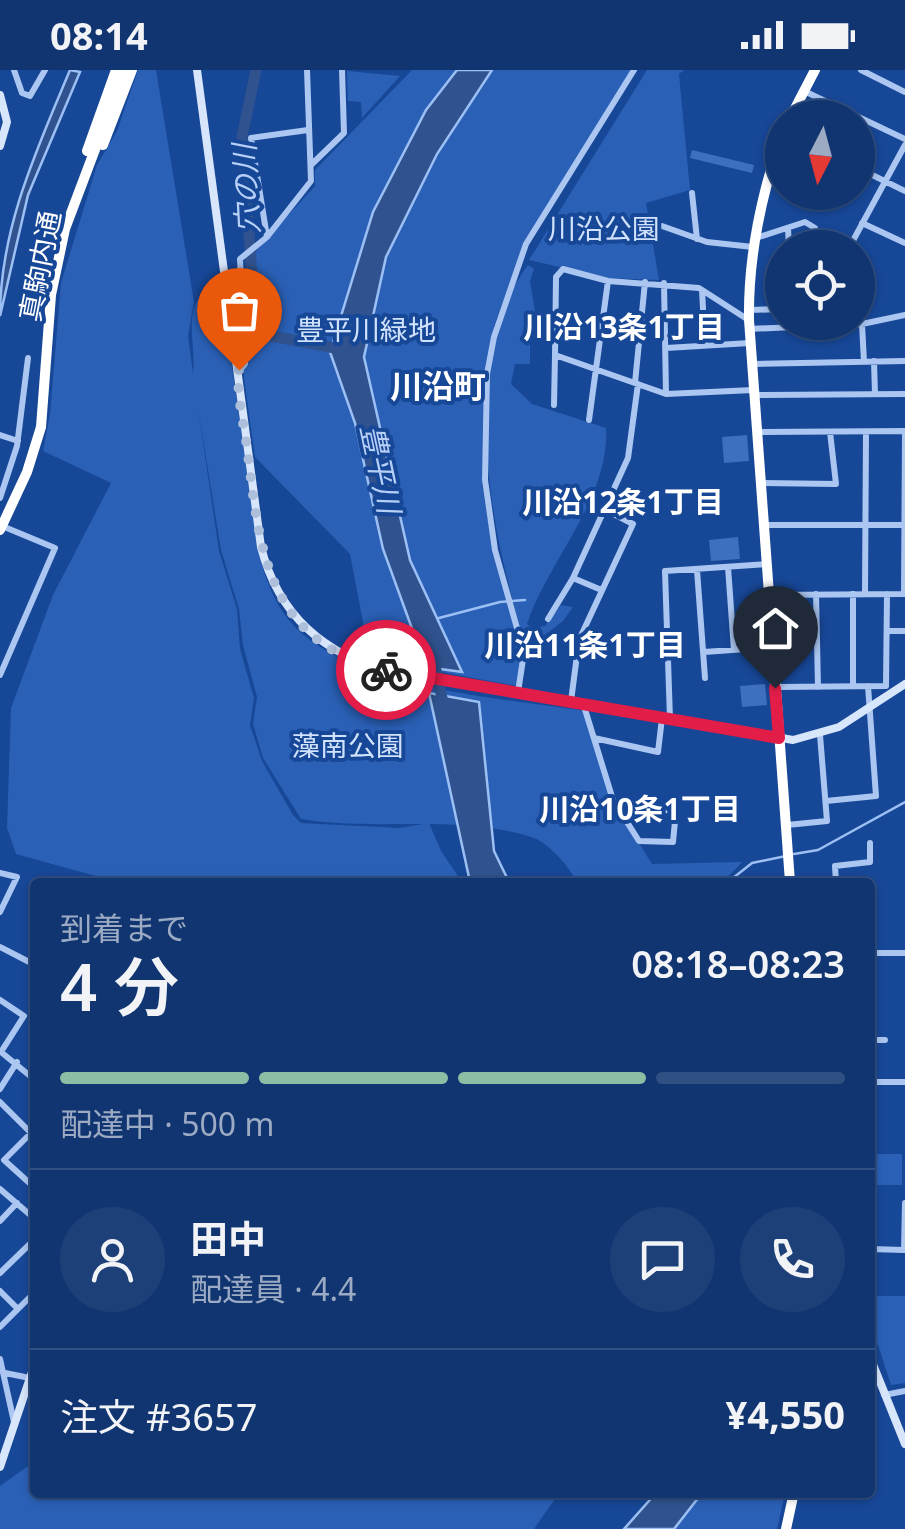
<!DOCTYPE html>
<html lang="ja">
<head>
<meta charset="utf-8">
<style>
  :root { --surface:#113571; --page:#1e4079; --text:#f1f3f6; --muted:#9cabc3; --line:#305084; --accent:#8abfa5 }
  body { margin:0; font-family:"Noto Sans","Noto Sans JP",sans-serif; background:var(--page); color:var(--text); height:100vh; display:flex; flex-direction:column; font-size:38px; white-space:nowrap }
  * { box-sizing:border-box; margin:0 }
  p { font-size:32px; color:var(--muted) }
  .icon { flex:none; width:55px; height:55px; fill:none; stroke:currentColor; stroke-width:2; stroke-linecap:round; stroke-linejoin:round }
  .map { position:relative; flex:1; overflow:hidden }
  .drawer { position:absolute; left:30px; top:808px; width:845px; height:620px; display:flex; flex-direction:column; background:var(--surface); border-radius:10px; box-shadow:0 2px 8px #0004,0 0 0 2px var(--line) }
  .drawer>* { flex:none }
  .needle { width:65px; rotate:186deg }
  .controls { position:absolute; left:765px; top:30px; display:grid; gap:20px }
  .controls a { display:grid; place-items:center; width:110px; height:110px; border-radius:50%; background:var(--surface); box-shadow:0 2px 8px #0004,0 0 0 2px var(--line); font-size:50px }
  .pin { position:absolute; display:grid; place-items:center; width:85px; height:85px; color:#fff; margin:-102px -42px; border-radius:50% 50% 50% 0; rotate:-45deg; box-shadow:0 0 10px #0007 }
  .pin .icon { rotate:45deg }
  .courier { position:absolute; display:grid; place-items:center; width:100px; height:100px; margin:-50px; border:8px solid #e11d48; border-radius:50%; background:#fff; color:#222; box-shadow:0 2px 12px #0007 }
  .headline em { font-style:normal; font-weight:600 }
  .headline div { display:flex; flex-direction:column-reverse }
  .headline { display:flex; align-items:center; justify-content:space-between; height:170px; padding:0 30px }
  h1 { font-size:65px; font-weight:600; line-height:75px }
  .bar { display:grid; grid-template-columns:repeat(4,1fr); gap:15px 10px; align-content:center; height:120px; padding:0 30px }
  .bar i { height:12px; border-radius:8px; background:var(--line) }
  .bar .on { background:var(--accent) }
  .bar p { grid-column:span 4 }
  .line { display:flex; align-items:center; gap:25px; padding:0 30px; border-top:2px solid var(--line) }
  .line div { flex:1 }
  .round { display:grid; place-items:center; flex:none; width:105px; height:105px; border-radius:52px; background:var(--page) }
  .status { display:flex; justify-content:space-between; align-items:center; height:70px; padding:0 50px; background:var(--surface); direction:ltr }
  .status svg { height:28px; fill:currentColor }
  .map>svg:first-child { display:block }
  .green { fill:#2a60b6 }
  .water { fill:#30538f; stroke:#9cc0f4; stroke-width:2.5 }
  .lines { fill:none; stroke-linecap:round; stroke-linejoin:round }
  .stream { stroke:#9cc0f4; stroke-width:2.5 }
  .river { stroke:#30538f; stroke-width:11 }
  .building { fill:#3f70bf }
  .street { stroke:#aac6f1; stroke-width:6 }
  .secondary { stroke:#d8e6fc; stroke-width:8 }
  .highway { stroke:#fff; stroke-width:10 }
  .done { stroke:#aebfdb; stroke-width:10; stroke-dasharray:0 18 }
  .route { stroke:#e11d48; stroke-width:12 }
  .labels { text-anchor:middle; stroke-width:8; stroke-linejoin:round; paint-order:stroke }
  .park-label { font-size:28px; fill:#d1e2fc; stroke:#174797 }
  .street-label { font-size:28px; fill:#fff; stroke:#174797 }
  .water-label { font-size:30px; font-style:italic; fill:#b6d0f8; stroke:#174797 }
  .neighbourhood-label { font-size:30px; font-weight:bold; fill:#fff; stroke:#174797 }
  .quarter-label { font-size:32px; font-weight:bold; fill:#fff; stroke:#174797 }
</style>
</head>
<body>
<div class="status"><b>08:14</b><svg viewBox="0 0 49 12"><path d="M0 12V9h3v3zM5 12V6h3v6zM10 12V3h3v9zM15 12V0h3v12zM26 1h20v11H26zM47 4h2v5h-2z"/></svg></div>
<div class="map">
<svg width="905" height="1459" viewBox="0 0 905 1459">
  <rect width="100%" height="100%" fill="#174797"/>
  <path class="green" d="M138 0H156L194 232 188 266 193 303C197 270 177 230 220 211L259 486C266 509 273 530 288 549 345 619 498 627 584 641L612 730 652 794 742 792 723 812H576C572 799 548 773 534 768 458 743 379 762 301 749L263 688 253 654 257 627 243 575 239 539 221 480 198 338 219 481 237 539 240 579 254 628 250 655 262 691 293 745 301 753 400 758 429 753 441 781 462 812H117L16 784 7 758 11 638 53 525 111 413 43 381 50 344 61 213 97 95 117 61Z
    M412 0H631L526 169 494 256 486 301 482 414 491 470 522 581 517 616 370 589 350 484 255 387 236 250 257 179 315 116V100Z
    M647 0H684L679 4 690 120 646 133 659 210 607 208 529 190Z
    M347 1 400 6 362 48 361 32 348 31Z
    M528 195 534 199 530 211 537 254 530 262V294H515L511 314 532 334 606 358C610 428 549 489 527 554L532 558 545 556 561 535 573 537 563 551 528 578C518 560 515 538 510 519 485 425 465 278 528 195Z
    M870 1084H902V1115H870Z
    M870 1226H905V1313L891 1315 870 1250Z
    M35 1391V1422L559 1423 534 1459H0V1416Z
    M704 1423H785L777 1459H671Z"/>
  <path class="water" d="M70 0 80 2 28 125 0 246C0 158 37 79 70 0Z
    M457 0H492L437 84 386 187 364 287 410 490 462 602 426 597 383 479 355 353 330 282 373 142 426 40Z
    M429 623 479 632 494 781 509 812H470Z
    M656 1423H702L674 1459H624Z"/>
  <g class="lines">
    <path class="stream" d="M439 548 500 532 525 530
      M794 784 818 780 905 732
      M728 812 752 793 786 786"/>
    <path class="river" d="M256 0 242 67 255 248 271 266 345 280
      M433 587 444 637"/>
  </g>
  <path class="building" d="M692 80 754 95 752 103 690 88Z
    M747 365 749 391 724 393 722 367Z
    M738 467 740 489 711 491 709 470Z
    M765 614 767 635 742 637 740 616Z"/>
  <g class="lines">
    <path class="street" d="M14 0 22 23 30 26 45 0
      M861 0 905 22
      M804 21 905 69
      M311 95 344 63 342 0
      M858 98 905 121
      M692 123 697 169
      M862 153 905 173
      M662 156 707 172 753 177
      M788 158 789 178
      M267 167 251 68 308 60
      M756 168 805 152 815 158 816 177 809 178
      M849 178 905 75
      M664 213 666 324
      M702 220 705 275
      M750 240 782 239
      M747 249 699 218 608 211 563 199 556 207 555 285 666 324 753 320
      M862 254 864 292
      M749 259 862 254 905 245
      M666 278 750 273
      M874 291 875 324
      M753 294 905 291
      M238 302 245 294 240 189 267 167 311 111 307 0
      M635 313 645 212
      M755 325 905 324
      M554 335 555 285
      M589 350 608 211
      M758 362 905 361
      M0 365 18 371
      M762 413 836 414 830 362
      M0 428 17 376 28 288
      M765 455H905
      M728 497 734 580
      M697 500 705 608
      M573 508 599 519
      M816 524 818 617
      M865 524 866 362
      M904 524 905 363
      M770 525 905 524
      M548 549 573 508 628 388 638 314
      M887 561H905
      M704 582 773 577
      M0 605 55 478 2 456
      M853 616V524
      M777 617 886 616 887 524
      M518 622 524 583 495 480 485 410 487 304 494 267 526 174 634 0
      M571 631 579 570 633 454 604 439
      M583 633 613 730 639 771 673 772 676 741 640 738 622 745
      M670 649 665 501 766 494
      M594 668 658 682 662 648
      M826 731 876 726 868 616
      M787 755 827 751 820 665
      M0 803 17 807 0 842
      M836 812 835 796 870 792V773
      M0 877 35 895
      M870 883H905
      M0 930 24 946 1 982
      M870 970H885
      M1 982 35 1010
      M870 1012H905
      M0 1019 17 992
      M0 1032 31 1063
      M35 1059 4 1090 35 1118
      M0 1119 35 1149
      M0 1151 17 1133
      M870 1179 904 1180
      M904 1180 905 1133
      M0 1203 35 1169
      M0 1221 18 1239
      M0 1257 35 1222
      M0 1289 14 1352
      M5 1303 35 1309
      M884 1325 905 1321"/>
    <path class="secondary" d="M197 0 261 477C278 544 324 586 391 601L793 670 839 657 905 614
      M0 25 7 52 0 76
      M870 1287 905 1374
      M0 1397 35 1293"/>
    <path class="highway" d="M790 48 815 0
      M782 63C762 124 748 185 749 250L790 812
      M103 75 132 0
      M87 81 116 0
      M0 460 27 402 41 357 51 225 65 159 125 0
      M786 1459 794 1422"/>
  </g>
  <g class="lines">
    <path class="done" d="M239 300C236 326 245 358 248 385 260 485 270 574 386 600"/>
    <path class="route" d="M386 600 779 668 775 618"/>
  </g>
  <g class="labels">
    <g class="park-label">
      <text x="604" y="169">川沿公園</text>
      <text x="366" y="270">豊平川緑地</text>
      <text x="348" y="686">藻南公園</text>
    </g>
    <g class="street-label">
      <text transform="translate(40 196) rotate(-79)" y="10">真駒内通</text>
    </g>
    <g class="water-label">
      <text transform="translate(247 119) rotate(-93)" y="10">穴の川</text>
      <text transform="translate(380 399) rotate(78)" y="10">豊平川</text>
    </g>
    <g class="neighbourhood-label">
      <text x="624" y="268">川沿13条1丁目</text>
      <text x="623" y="443">川沿12条1丁目</text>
      <text x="585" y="586">川沿11条1丁目</text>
      <text x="640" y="750">川沿10条1丁目</text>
    </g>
    <g class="quarter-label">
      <text x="438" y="328">川沿町</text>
    </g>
  </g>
</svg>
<div class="controls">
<a><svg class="needle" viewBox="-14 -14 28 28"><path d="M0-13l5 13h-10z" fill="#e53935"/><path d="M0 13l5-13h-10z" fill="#9cabc3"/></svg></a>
<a><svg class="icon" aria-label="locate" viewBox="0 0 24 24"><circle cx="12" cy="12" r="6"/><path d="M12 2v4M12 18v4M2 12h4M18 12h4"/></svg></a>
</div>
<div class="pin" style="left:239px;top:300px;background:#ea580c"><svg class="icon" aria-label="bag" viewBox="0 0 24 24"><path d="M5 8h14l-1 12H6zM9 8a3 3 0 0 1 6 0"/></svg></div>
<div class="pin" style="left:775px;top:618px;background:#1f2937"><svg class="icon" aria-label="home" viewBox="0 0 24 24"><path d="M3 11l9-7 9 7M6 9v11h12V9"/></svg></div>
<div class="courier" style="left:386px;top:600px"><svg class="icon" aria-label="bike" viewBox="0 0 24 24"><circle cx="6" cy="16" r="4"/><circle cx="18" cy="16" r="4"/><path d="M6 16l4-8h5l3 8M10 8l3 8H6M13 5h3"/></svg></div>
<section class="drawer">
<div class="headline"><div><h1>4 分</h1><p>到着まで</p></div><em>08:18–08:23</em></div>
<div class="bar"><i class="on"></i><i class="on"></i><i class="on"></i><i></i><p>配達中 · 500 m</p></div>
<div class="line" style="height:180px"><a class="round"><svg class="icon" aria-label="person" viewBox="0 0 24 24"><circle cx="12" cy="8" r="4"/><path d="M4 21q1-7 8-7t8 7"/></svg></a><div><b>田中</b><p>配達員 · 4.4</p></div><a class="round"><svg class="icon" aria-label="chat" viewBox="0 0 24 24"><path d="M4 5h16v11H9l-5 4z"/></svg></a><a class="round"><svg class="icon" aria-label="phone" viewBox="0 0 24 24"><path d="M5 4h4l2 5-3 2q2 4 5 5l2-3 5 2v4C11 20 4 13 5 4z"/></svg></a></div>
<div class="line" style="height:130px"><div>注文 #3657</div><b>¥4,550</b></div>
</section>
</div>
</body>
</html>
